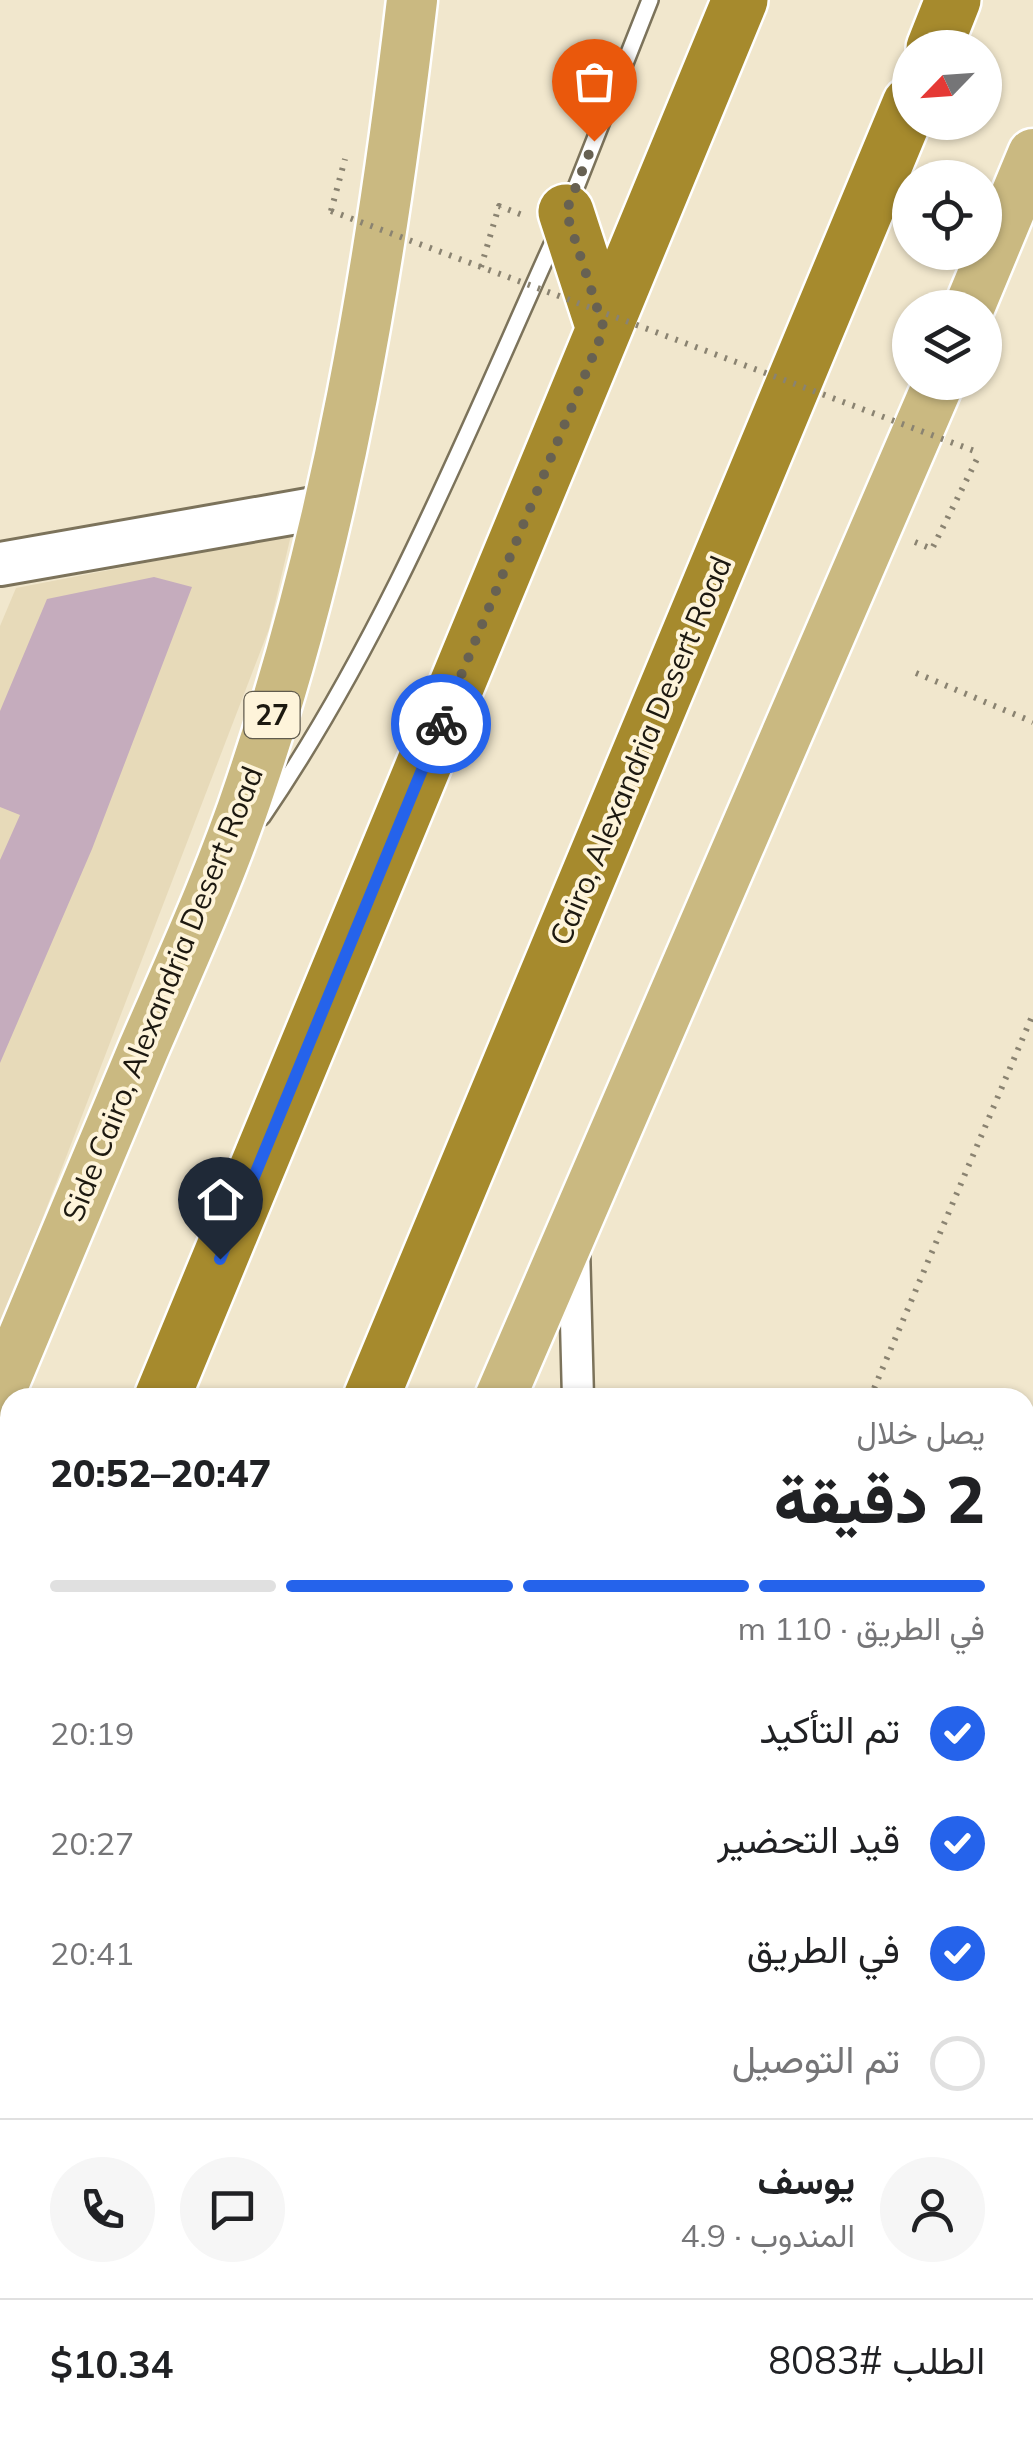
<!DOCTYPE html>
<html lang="ar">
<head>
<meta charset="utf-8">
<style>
  :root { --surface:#fff; --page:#f6f6f6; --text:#202124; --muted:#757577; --line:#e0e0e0; --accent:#2563eb }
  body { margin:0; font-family:Mulish,Vazirmatn,sans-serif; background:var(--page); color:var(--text); direction:rtl; height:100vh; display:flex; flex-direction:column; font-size:38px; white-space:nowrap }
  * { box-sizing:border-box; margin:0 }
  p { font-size:32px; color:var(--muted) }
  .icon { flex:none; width:55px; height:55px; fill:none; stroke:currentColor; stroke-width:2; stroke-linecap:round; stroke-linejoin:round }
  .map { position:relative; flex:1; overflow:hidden; direction:ltr }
  .side { position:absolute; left:0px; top:1388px; width:1035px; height:1062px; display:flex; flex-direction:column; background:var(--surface); border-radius:30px 30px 0 0; box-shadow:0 2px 8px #0004; direction:rtl }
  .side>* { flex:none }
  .needle { width:65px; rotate:245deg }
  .tools { position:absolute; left:892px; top:30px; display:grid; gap:20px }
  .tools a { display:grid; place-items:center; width:110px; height:110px; border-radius:50%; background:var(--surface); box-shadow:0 2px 8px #0004; font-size:50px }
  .pin { position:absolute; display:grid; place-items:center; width:85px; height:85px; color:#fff; margin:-102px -42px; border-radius:50% 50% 50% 0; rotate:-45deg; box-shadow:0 0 10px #0007 }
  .pin .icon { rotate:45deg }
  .courier { position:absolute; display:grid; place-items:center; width:100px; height:100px; margin:-50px; border:8px solid #2563eb; border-radius:50%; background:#fff; color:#222; box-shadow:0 2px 12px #0007 }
  .summary em { font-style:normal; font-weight:800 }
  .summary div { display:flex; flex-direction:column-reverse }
  .summary { display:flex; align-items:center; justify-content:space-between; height:170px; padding:0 50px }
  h1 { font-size:65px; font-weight:800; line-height:75px }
  .bar { display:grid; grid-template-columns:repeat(4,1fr); gap:15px 10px; align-content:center; height:120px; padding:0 50px }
  .bar i { height:12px; border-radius:8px; background:var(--line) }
  .bar .on { background:var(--accent) }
  .bar p { grid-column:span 4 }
  .line { display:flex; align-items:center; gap:25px; padding:0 50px; border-top:2px solid var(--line) }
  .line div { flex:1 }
  .round { display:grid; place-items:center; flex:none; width:105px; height:105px; border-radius:52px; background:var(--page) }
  ol { padding:0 50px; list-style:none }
  li { display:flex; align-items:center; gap:30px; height:110px }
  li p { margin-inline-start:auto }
  li .icon { padding:10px; border-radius:50%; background:var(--accent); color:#fff; stroke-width:4 }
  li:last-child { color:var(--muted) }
  li i { width:55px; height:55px; border:5px solid var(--line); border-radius:50% }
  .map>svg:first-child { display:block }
  .built { fill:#e7dab9 }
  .building { fill:#c5acbd }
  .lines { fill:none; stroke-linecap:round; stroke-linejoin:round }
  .lane-casing { stroke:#7c735b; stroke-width:20 }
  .street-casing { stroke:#7c735b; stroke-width:35 }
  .secondary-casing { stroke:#7c735b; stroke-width:48 }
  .primary-casing { stroke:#fff; stroke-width:55 }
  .highway-casing { stroke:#fff; stroke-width:60 }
  .path { stroke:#8a8371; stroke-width:6; stroke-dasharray:2.5 8; stroke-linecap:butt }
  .lane { stroke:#fff; stroke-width:15 }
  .street { stroke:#fff; stroke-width:30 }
  .secondary { stroke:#fff; stroke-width:42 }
  .primary { stroke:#cab981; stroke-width:50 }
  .highway { stroke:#a68a2d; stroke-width:55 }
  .path-bridge { stroke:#8a8371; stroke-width:6; stroke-dasharray:2.5 8; stroke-linecap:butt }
  .done { stroke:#676152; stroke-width:10; stroke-dasharray:0 18 }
  .route { stroke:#2563eb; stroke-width:12 }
  .labels { text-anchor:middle; stroke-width:8; stroke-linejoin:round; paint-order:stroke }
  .shield { fill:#fef4da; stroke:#605b4d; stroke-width:2.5 }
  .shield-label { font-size:28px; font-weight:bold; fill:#1d1910 }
  .street-label { font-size:30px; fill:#1d1910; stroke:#fef4da }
</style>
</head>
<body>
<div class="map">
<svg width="1033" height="2449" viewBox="0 0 1033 2449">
  <rect width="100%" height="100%" fill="#f1e7cd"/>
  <path class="built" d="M291 535 269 629 0 1329V626L16 588Z"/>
  <path class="building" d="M154 577 192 587 92 849 0 1063V860L20 815 0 807V711L47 599Z
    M1025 2139 1033 2143V2330L1025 2349Z"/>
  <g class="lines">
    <defs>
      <path id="lane" d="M569 205 650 0
        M262 817C386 636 468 430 558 231
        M289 2449 293 2440
        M758 2449 761 2440"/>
      <path id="street" d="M574 1246 578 1398
        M1025 1530 1033 1512
        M1033 1821V1872
        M1025 1991 1033 1973
        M1025 2032 1033 2033
        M662 2449 665 2440"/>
      <path id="secondary" d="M0 564 331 506"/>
      <path id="primary" d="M969 308 1033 154
        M0 1392C47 1278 95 1164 143 1050 181 962 221 875 251 784 337 530 381 265 412 0
        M500 1398 939 382
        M52 2449 56 2440"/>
      <path id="highway" d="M934 48 953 0
        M566 212 604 329
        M162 1398 740 0
        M371 1398 910 104
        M0 1782 10 1758
        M0 2286 10 2262"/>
    </defs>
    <use href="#lane" class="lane-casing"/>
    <use href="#street" class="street-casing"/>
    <use href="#secondary" class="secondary-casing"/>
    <use href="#primary" class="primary-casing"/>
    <use href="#highway" class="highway-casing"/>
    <path class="path" d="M331 211 345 159
      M481 267 499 206 525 216
      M915 542 932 549 980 453
      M916 673 1033 722
      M870 1398 1033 1014"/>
    <use href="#lane" class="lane"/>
    <use href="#street" class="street"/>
    <use href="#secondary" class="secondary"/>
    <use href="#primary" class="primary"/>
    <use href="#highway" class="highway"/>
    <path class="path-bridge" d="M331 211 980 453"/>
  </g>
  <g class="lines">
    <path class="done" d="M441 724 604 329 566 212 594 141"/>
    <path class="route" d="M220 1259 441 724"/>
  </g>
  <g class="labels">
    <rect class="shield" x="244.5" y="692" width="55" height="46" rx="8"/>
    <g class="shield-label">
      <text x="272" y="725">27</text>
    </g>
    <g class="street-label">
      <text transform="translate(641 751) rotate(-67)" y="10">Cairo, Alexandria Desert Road</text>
      <text transform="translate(163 994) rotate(-68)" y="10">Side Cairo, Alexandria Desert Road</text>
    </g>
  </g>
</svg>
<div class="tools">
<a><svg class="needle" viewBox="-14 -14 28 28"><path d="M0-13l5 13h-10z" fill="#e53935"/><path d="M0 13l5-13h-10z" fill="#757577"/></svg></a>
<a><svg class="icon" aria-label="locate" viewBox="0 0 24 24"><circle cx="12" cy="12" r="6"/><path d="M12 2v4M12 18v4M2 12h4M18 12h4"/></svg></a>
<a><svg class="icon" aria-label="layers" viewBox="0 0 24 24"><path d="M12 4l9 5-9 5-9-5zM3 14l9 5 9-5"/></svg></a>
</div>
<div class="pin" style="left:594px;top:141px;background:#ea580c"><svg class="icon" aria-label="bag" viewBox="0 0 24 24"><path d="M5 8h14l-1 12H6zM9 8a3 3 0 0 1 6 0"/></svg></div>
<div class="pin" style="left:220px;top:1259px;background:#1f2937"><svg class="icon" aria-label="home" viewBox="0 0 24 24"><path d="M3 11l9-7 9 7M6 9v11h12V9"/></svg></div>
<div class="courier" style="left:441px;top:724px"><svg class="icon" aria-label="bike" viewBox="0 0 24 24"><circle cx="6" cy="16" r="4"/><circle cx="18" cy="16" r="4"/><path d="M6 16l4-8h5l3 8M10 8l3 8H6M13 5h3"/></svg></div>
<section class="side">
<div class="summary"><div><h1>2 دقيقة</h1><p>يصل خلال</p></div><em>20:47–20:52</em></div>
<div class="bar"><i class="on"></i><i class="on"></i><i class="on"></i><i></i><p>في الطريق · 110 m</p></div>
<ol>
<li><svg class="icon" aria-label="check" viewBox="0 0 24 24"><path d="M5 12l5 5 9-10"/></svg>تم التأكيد<p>20:19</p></li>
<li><svg class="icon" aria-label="check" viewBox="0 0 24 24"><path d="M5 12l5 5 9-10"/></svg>قيد التحضير<p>20:27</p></li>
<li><svg class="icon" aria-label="check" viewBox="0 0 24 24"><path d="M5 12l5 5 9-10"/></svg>في الطريق<p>20:41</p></li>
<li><i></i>تم التوصيل</li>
</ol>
<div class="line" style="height:180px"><a class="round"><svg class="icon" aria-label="person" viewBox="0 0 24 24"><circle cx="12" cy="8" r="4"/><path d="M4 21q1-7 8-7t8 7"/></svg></a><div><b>يوسف</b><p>المندوب · 4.9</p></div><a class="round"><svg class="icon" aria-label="chat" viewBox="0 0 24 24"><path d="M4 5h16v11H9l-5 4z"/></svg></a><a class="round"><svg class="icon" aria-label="phone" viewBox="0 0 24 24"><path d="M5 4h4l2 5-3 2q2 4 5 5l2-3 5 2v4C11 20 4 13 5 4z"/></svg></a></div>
<div class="line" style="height:130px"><div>الطلب #8083</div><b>$10.34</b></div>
</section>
</div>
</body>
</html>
